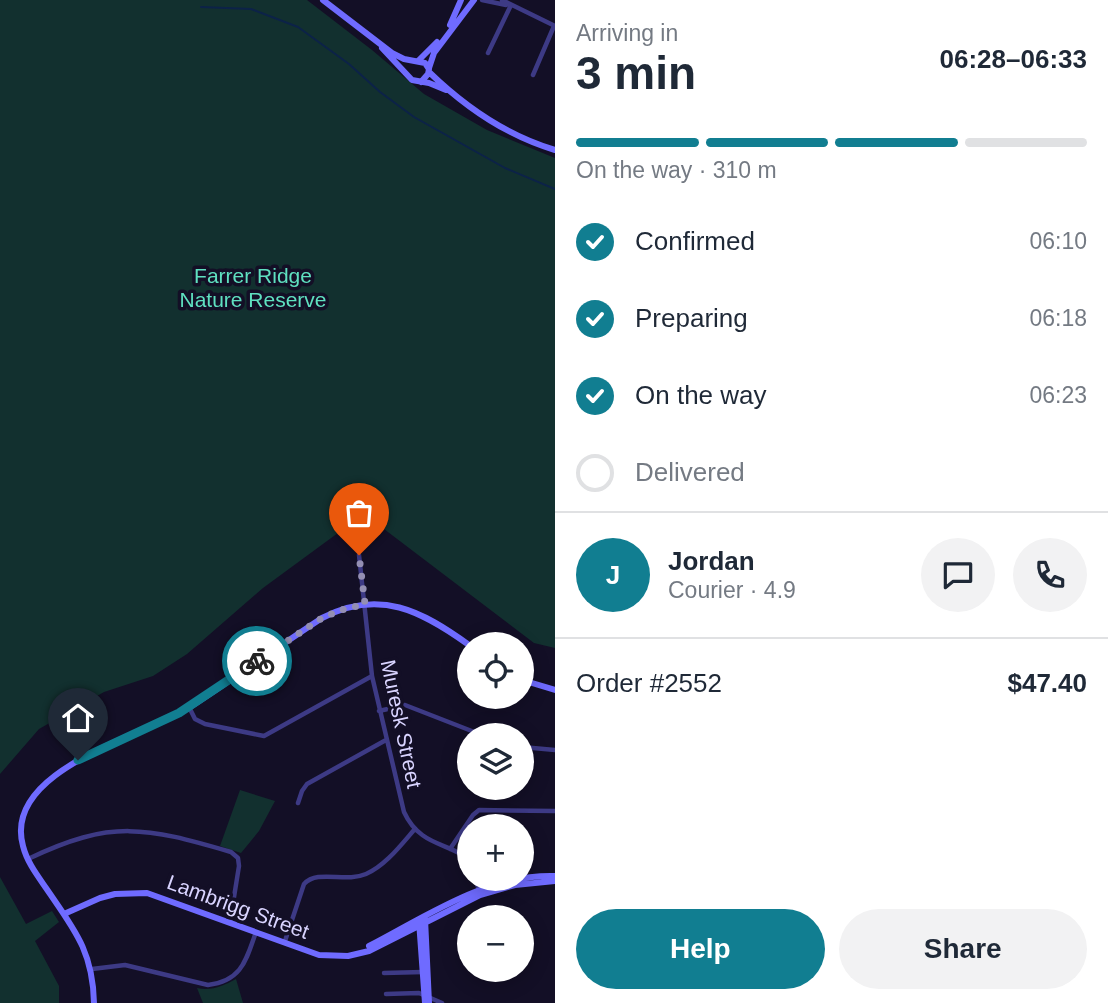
<!DOCTYPE html>
<html lang="en">
<head>
<meta charset="utf-8">
<style>
  :root { --surface:#fff; --page:#f2f2f3; --text:#1f2937; --muted:#747a83; --line:#e0e1e3; --accent:#117e91 }
  body { margin:0; font-family:Arial,sans-serif; background:var(--page); color:var(--text); height:100vh; display:flex; flex-direction:column; font-size:26px; white-space:nowrap }
  * { box-sizing:border-box; margin:0 }
  p { font-size:23px; color:var(--muted) }
  .icon { flex:none; width:38px; height:38px; fill:none; stroke:currentColor; stroke-width:2; stroke-linecap:round; stroke-linejoin:round }
  .map { position:relative; flex:1; overflow:hidden }
  .details { display:flex; flex-direction:column; background:var(--surface); width:553px }
  .details>* { flex:none }
  .tools { position:absolute; left:457px; top:632px; display:grid; gap:14px }
  .tools a { display:grid; place-items:center; width:77px; height:77px; border-radius:50%; background:var(--surface); box-shadow:0 4px 18px #0003; font-size:35px }
  .pin { position:absolute; display:grid; place-items:center; width:60px; height:60px; color:#fff; margin:-72px -30px; border-radius:50% 50% 50% 0; rotate:-45deg; box-shadow:0 0 7px #0007 }
  .pin .icon { rotate:45deg }
  .courier { position:absolute; display:grid; place-items:center; width:70px; height:70px; margin:-35px; border:5px solid #117e91; border-radius:50%; background:#fff; color:#222; box-shadow:0 2px 9px #0007 }
  .head em { font-style:normal; font-weight:600 }
  .head div { display:flex; flex-direction:column-reverse }
  .head { display:flex; align-items:center; justify-content:space-between; height:119px; padding:0 21px }
  h1 { font-size:46px; font-weight:600; line-height:52px }
  .bar { display:grid; grid-template-columns:repeat(4,1fr); gap:10px 7px; align-content:center; height:84px; padding:0 21px }
  .bar i { height:9px; border-radius:5px; background:var(--line) }
  .bar .on { background:var(--accent) }
  .bar p { grid-column:span 4 }
  .line { display:flex; align-items:center; gap:18px; padding:0 21px; border-top:2px solid var(--line) }
  .line div { flex:1 }
  .round { display:grid; place-items:center; flex:none; width:74px; height:74px; border-radius:37px; background:var(--page) }
  ol { padding:0 21px; list-style:none }
  li { display:flex; align-items:center; gap:21px; height:77px }
  li p { margin-inline-start:auto }
  li .icon { padding:7px; border-radius:50%; background:var(--accent); color:#fff; stroke-width:4 }
  li:last-child { color:var(--muted) }
  li i { width:38px; height:38px; border:4px solid var(--line); border-radius:50% }
  .primary-button { display:flex; gap:14px; margin-top:auto; padding:14px 21px }
  .primary-button a { flex:1; height:80px; border-radius:42px; background:var(--accent); color:#fff; font-size:28px; font-weight:600; line-height:80px; text-align:center }
  .primary-button a+a { background:var(--page); color:var(--text) }
  main { display:flex; flex:1; min-height:0 }
  .map>svg:first-child { display:block }
  .green { fill:#12302f }
  .lines { fill:none; stroke-linecap:round; stroke-linejoin:round }
  .stream { stroke:#0c2248; stroke-width:2 }
  .street { stroke:#3d3a85; stroke-width:4.5 }
  .secondary { stroke:#6f6bff; stroke-width:6 }
  .done { stroke:#948fb3; stroke-width:7; stroke-dasharray:0 12.6 }
  .route { stroke:#117e91; stroke-width:9 }
  .labels { text-anchor:middle; stroke-width:7; stroke-linejoin:round; paint-order:stroke }
  .park-label { font-size:21px; fill:#5fe0c0; stroke:#130f26 }
  .street-label { font-size:21px; fill:#d9d4ff; stroke:#130f26 }
</style>
</head>
<body>
<main>
<div class="map">
<svg width="555" height="1003" viewBox="0 0 555 1003">
  <rect width="100%" height="100%" fill="#130f26"/>
  <path class="green" d="M0 0H307L372 50 424 94 487 130 555 158V648L534 643 384 529 357 519 263 588 187 654 153 676 104 692 39 729 0 774Z
    M240 790 275 801 259 831 241 853 220 846Z
    M0 877 26 924 52 911 59 922 35 941 59 986V1003H0Z
    M236 979 243 1003H203L197 988C212 991 223 986 236 979Z"/>
  <g class="lines">
    <path class="stream" d="M201 7 251 9 298 27 349 64 380 92 414 117 505 168 555 189"/>
    <path class="street" d="M482 0 506 5
      M502 0 555 26
      M488 53 511 5
      M533 75 554 26
      M359 555 372 676 404 812C422 851 457 841 469 864
      M189 707 195 719 205 724 264 736 372 676
      M379 711 405 705 482 735
      M522 747 555 750
      M298 803 302 791 307 784 386 740
      M450 849 473 815 479 810 555 811
      M28 859C112 819 145 827 231 852L238 858 239 866 230 922
      M475 878 479 890
      M285 941 304 884C318 869 345 883 366 874 385 866 401 845 414 830
      M92 969 125 965 208 985C242 981 246 960 256 932
      M384 973 423 972
      M386 994 419 993 442 1003"/>
    <path class="secondary" d="M323 0 392 53 404 59 425 63 429 69 428 74 421 82
      M450 25 461 0
      M382 48 412 80 429 83 446 90
      M419 60 437 42
      M429 68 434 53 474 0
      M429 72C464 106 508 136 555 150
      M522 680 555 690
      M64 914 100 898 115 894 147 893 319 955 348 956 369 951 480 895 515 885 555 881
      M425 919 429 1003
      M419 921 425 1003
      M369 946C427 916 487 874 555 876
      M94 1003C93 951 74 929 46 888 37 875 27 862 23 846 2 770 143 736 190 707 234 678 278 647 322 618 379 588 422 611 469 645"/>
  </g>
  <g class="lines">
    <path class="done" d="M257 661 322 618 341 610 365 604 359 555"/>
    <path class="route" d="M78 760 179 713 257 661"/>
  </g>
  <g class="labels">
    <g class="park-label">
      <text x="253" y="283">Farrer Ridge<tspan x="253" dy="24">Nature Reserve</tspan></text>
    </g>
    <g class="street-label">
      <text transform="translate(401 724) rotate(78)" y="7">Muresk Street</text>
      <text transform="translate(238 907) rotate(20)" y="7">Lambrigg Street</text>
    </g>
  </g>
</svg>
<div class="tools">
<a><svg class="icon" aria-label="locate" viewBox="0 0 24 24"><circle cx="12" cy="12" r="6"/><path d="M12 2v4M12 18v4M2 12h4M18 12h4"/></svg></a>
<a><svg class="icon" aria-label="layers" viewBox="0 0 24 24"><path d="M12 4l9 5-9 5-9-5zM3 14l9 5 9-5"/></svg></a>
<a>+</a>
<a>−</a>
</div>
<div class="pin" style="left:359px;top:555px;background:#ea580c"><svg class="icon" aria-label="bag" viewBox="0 0 24 24"><path d="M5 8h14l-1 12H6zM9 8a3 3 0 0 1 6 0"/></svg></div>
<div class="pin" style="left:78px;top:760px;background:#1f2937"><svg class="icon" aria-label="home" viewBox="0 0 24 24"><path d="M3 11l9-7 9 7M6 9v11h12V9"/></svg></div>
<div class="courier" style="left:257px;top:661px"><svg class="icon" aria-label="bike" viewBox="0 0 24 24"><circle cx="6" cy="16" r="4"/><circle cx="18" cy="16" r="4"/><path d="M6 16l4-8h5l3 8M10 8l3 8H6M13 5h3"/></svg></div>
</div>
<section class="details">
<div class="head"><div><h1>3 min</h1><p>Arriving in</p></div><em>06:28–06:33</em></div>
<div class="bar"><i class="on"></i><i class="on"></i><i class="on"></i><i></i><p>On the way · 310 m</p></div>
<ol>
<li><svg class="icon" aria-label="check" viewBox="0 0 24 24"><path d="M5 12l5 5 9-10"/></svg>Confirmed<p>06:10</p></li>
<li><svg class="icon" aria-label="check" viewBox="0 0 24 24"><path d="M5 12l5 5 9-10"/></svg>Preparing<p>06:18</p></li>
<li><svg class="icon" aria-label="check" viewBox="0 0 24 24"><path d="M5 12l5 5 9-10"/></svg>On the way<p>06:23</p></li>
<li><i></i>Delivered</li>
</ol>
<div class="line" style="height:126px"><b class="round" style="background:var(--accent);color:#fff">J</b><div><b>Jordan</b><p>Courier · 4.9</p></div><a class="round"><svg class="icon" aria-label="chat" viewBox="0 0 24 24"><path d="M4 5h16v11H9l-5 4z"/></svg></a><a class="round"><svg class="icon" aria-label="phone" viewBox="0 0 24 24"><path d="M5 4h4l2 5-3 2q2 4 5 5l2-3 5 2v4C11 20 4 13 5 4z"/></svg></a></div>
<div class="line" style="height:91px"><div>Order #2552</div><b>$47.40</b></div>
<div class="primary-button"><a>Help</a><a>Share</a></div>
</section>
</main>
</body>
</html>
